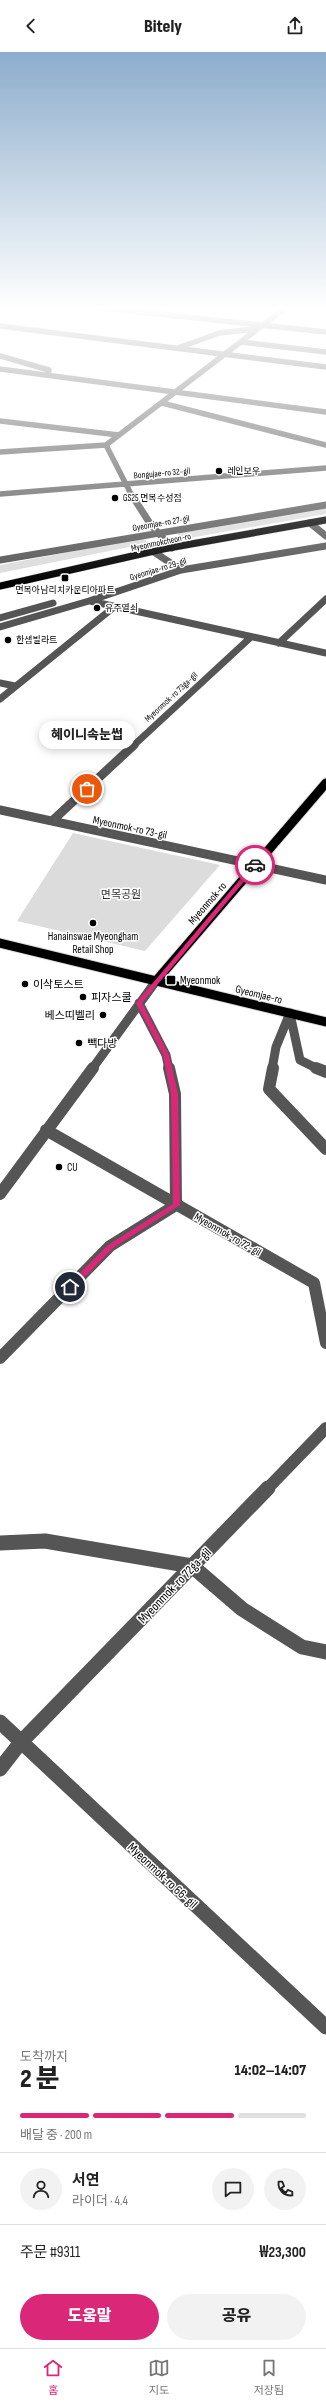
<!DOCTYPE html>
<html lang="ko">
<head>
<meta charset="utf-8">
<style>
  :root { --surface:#fff; --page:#f2f2f2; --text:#222; --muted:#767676; --line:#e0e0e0; --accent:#db2777 }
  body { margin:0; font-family:"Sofia Sans Condensed","Noto Sans KR",sans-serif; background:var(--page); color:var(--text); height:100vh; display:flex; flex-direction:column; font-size:15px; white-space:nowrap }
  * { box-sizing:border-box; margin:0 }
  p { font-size:13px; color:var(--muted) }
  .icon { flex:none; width:22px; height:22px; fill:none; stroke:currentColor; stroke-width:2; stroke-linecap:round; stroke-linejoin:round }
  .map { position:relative; height:1984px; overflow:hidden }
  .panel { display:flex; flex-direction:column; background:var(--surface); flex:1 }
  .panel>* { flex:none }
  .pin { position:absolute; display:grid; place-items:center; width:34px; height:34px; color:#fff; margin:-17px; border:2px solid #fff; border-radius:50%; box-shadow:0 1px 4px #0007 }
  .courier { position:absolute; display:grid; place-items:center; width:40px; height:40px; margin:-20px; border:3px solid #db2777; border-radius:50%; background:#fff; color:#222; box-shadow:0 1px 5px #0007 }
  .bubble { position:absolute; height:28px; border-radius:14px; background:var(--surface); box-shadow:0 2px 10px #0003; font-size:13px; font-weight:800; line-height:28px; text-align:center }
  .overview em { font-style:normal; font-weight:800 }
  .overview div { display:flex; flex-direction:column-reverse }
  .overview { display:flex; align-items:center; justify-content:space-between; height:68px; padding:0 20px }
  h1 { font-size:26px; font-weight:800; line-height:30px }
  .bar { display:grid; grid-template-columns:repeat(4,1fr); gap:6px 4px; align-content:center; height:48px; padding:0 20px }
  .bar i { height:5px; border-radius:3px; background:var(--line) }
  .bar .active { background:var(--accent) }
  .bar p { grid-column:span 4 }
  .line { display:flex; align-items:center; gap:10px; padding:0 20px; border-top:1px solid var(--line) }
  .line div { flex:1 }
  .round { display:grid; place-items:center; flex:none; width:42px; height:42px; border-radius:21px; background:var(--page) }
  .action { display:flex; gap:8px; margin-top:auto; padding:8px 20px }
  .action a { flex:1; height:46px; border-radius:24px; background:var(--accent); color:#fff; font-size:16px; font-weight:800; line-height:46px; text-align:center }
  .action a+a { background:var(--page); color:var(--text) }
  header { display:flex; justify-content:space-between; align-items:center; height:52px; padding:0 20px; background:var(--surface); font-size:18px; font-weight:800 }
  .dock { display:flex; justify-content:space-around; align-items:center; height:56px; border-top:1px solid var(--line); background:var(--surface); font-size:11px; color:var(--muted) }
  .dock a { display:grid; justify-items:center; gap:2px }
  .dock .active { color:var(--accent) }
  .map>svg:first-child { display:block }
  .green { fill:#dcdcdc }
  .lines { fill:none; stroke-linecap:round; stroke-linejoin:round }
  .major-far1-casing { stroke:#dbdbdb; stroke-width:8 }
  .major-casing { stroke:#dbdbdb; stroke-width:11 }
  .minor-far4 { stroke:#555; stroke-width:5.5 }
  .minor-far3 { stroke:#555; stroke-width:7 }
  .minor-far2 { stroke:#555; stroke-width:9 }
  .minor-far1 { stroke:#555; stroke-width:12 }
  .minor { stroke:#555; stroke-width:15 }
  .major-far1 { stroke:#000; stroke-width:7 }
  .major { stroke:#000; stroke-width:9 }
  .route { fill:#db2777 }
  .done { stroke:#595959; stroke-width:4; stroke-dasharray:0 7.2 }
  .poi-dot { fill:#000; stroke:#fff; stroke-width:1.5 }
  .labels { text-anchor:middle; stroke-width:3; stroke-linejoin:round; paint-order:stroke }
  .far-poi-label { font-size:9px; fill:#000; stroke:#fff; text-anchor:start }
  .far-street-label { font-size:9px; fill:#000; stroke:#fff }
  .street-label { font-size:11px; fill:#000; stroke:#fff }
  .park-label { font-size:11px; fill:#333; stroke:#fff }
  .poi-label { font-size:11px; fill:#000; stroke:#fff; text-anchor:start }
  .near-street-label { font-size:13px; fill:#000; stroke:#fff }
</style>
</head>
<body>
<header><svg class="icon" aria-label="back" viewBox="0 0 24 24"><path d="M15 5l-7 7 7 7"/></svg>Bitely<svg class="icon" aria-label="share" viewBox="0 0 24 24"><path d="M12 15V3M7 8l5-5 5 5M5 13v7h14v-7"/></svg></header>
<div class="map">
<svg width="326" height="1984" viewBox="0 0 326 1984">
  <rect width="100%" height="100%" fill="#fff"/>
  <path class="green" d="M326 455V462L178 488V479Z
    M142 486 149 491 0 521V513Z
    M73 781 220 813 145 899 17 869Z"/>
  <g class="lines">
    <defs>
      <path id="major-far1" d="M0 534 163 497 326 468"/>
      <path id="major" d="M0 891 326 970
        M156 929 326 731"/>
    </defs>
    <use href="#major-far1" class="major-far1-casing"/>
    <use href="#major" class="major-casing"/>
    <path class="minor-far4" d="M103 256 326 280
      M0 274 326 315
      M241 290 326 300
      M178 296 219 281 255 277
      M0 304 49 318 48 323
      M0 317 326 360
      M162 351 326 393
      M0 369 119 383
      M0 400 106 393
      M0 442 326 416
      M133 446 106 393 285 256"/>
    <path class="minor-far3" d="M133 445 151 473 172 496
      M310 471 326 484
      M154 500 181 518
      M0 508 326 453
      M90 549 326 601
      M0 566 53 551
      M0 575 89 549 181 518 326 494
      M279 591 326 547
      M0 631 15 634
      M0 647 114 555
      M133 694 251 585"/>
    <path class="minor-far2" d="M0 758 326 828
      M52 769 134 693
      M139 951 166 1003 169 1017
      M290 962 300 1008 318 1017
      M92 1017 156 929
      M272 1017 276 995 290 961"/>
    <path class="minor-far1" d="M273 1016 269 1037 326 1097
      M316 1016 326 1020
      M46 1078 314 1231 326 1291
      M0 1142 93 1016
      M0 1306 110 1194 176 1153 175 1042 169 1016
      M267 1437 326 1376"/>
    <path class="minor" d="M0 1491 45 1489 192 1514 242 1557 302 1595 326 1600
      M0 1670 326 1975
      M0 1717 21 1690 268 1436"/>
    <use href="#major-far1" class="major-far1"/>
    <use href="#major" class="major"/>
  </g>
  <linearGradient id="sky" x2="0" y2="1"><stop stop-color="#8cadcc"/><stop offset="0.48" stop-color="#fff"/><stop offset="1" stop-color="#fff" stop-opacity="0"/></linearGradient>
  <rect width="326" height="534" fill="url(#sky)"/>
  <path class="route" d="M253 812 258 813 142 951 169 1003 178 1042 180 1153 113 1196 73 1237H68V1233L108 1193 173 1152 171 1042 163 1003 136 951Z"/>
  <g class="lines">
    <path class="done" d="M87 737 52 769 255 813"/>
  </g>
  <g class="poi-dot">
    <circle cx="219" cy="419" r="4"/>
    <circle cx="115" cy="446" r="4"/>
    <rect x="61" y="522" width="8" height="8" rx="2"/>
    <circle cx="97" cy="556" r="4"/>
    <circle cx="8" cy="588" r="4"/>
    <circle cx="93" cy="871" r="4"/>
    <rect x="166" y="923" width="10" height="10" rx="2"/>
    <circle cx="25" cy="932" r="4"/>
    <circle cx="83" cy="945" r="4"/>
    <circle cx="103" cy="963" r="4"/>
    <circle cx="79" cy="991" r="4"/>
    <circle cx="59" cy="1115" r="4"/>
  </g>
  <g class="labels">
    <g class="far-poi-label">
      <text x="227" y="422">레인보우</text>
      <text x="123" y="449">GS25 면목수성점</text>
      <text x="65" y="541" text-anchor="middle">면목아남리치카운티아파트</text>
      <text x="105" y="559">유주열쇠</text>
      <text x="16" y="591">한샘빌라트</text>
    </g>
    <g class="far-street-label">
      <text transform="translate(162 421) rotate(-5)" y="3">Bongujae-ro 32-gil</text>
      <text transform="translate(161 471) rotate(-10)" y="3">Gyeomjae-ro 27-gil</text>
      <text transform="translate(161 490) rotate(-12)" y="3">Myeonmokcheon-ro</text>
      <text transform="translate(158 517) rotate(-17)" y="3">Gyeomjae-ro 29-gil</text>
      <text transform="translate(171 645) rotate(-43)" y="3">Myeonmok-ro 73ga-gil</text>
    </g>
    <g class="street-label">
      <text transform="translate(130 775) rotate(12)" y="4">Myeonmok-ro 73-gil</text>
      <text transform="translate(207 851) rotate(-49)" y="4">Myeonmok-ro</text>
      <text transform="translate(259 942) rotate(14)" y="4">Gyeomjae-ro</text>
      <text transform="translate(228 1182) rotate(30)" y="4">Myeonmok-ro 72-gil</text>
    </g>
    <g class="park-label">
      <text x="121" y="846">면목공원</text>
    </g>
    <g class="poi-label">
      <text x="93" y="888" text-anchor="middle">Hanainswae Myeongham<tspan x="93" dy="13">Retail Shop</tspan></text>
      <text x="180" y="932">Myeonmok</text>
      <text x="33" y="936">이삭토스트</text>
      <text x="91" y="949">피자스쿨</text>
      <text x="95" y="967" text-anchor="end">베스띠벨리</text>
      <text x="87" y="995">빽다방</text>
      <text x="67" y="1119">CU</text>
    </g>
    <g class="near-street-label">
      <text transform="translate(174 1533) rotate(-46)" y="5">Myeonmok-ro 72ga-gil</text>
      <text transform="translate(163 1823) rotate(43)" y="5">Myeonmok-ro 66-gil</text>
    </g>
  </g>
</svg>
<div class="pin" style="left:87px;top:737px;background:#ea580c"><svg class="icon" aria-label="bag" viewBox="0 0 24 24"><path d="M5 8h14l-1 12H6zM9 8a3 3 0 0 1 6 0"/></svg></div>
<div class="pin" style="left:70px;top:1235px;background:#1f2937"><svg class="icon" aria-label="home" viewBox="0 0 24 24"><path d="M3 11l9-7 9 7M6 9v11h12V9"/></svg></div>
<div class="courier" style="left:255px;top:813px"><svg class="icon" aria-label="car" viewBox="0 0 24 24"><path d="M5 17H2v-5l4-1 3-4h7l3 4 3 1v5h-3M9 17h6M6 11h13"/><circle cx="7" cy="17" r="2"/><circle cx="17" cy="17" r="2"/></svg></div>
<div class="bubble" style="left:39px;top:669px;width:96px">혜이니속눈썹</div>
</div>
<section class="panel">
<div class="overview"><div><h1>2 분</h1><p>도착까지</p></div><em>14:02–14:07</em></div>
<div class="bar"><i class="active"></i><i class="active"></i><i class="active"></i><i></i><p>배달 중 · 200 m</p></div>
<div class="line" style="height:72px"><a class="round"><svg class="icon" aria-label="person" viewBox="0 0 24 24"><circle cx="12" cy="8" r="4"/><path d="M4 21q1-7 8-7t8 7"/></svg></a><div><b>서연</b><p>라이더 · 4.4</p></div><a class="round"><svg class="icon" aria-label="chat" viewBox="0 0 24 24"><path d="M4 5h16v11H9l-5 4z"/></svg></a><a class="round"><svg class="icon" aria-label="phone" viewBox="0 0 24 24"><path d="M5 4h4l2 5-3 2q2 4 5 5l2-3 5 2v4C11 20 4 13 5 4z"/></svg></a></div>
<div class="line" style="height:52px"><div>주문 #9311</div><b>₩23,300</b></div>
<div class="action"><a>도움말</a><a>공유</a></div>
</section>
<nav class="dock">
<a class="active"><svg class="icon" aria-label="home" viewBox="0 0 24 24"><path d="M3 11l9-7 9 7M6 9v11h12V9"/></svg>홈</a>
<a><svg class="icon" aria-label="map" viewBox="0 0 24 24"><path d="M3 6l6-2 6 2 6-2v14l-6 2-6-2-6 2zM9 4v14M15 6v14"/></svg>지도</a>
<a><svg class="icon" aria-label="saved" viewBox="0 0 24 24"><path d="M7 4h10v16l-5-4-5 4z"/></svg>저장됨</a>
</nav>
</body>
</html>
